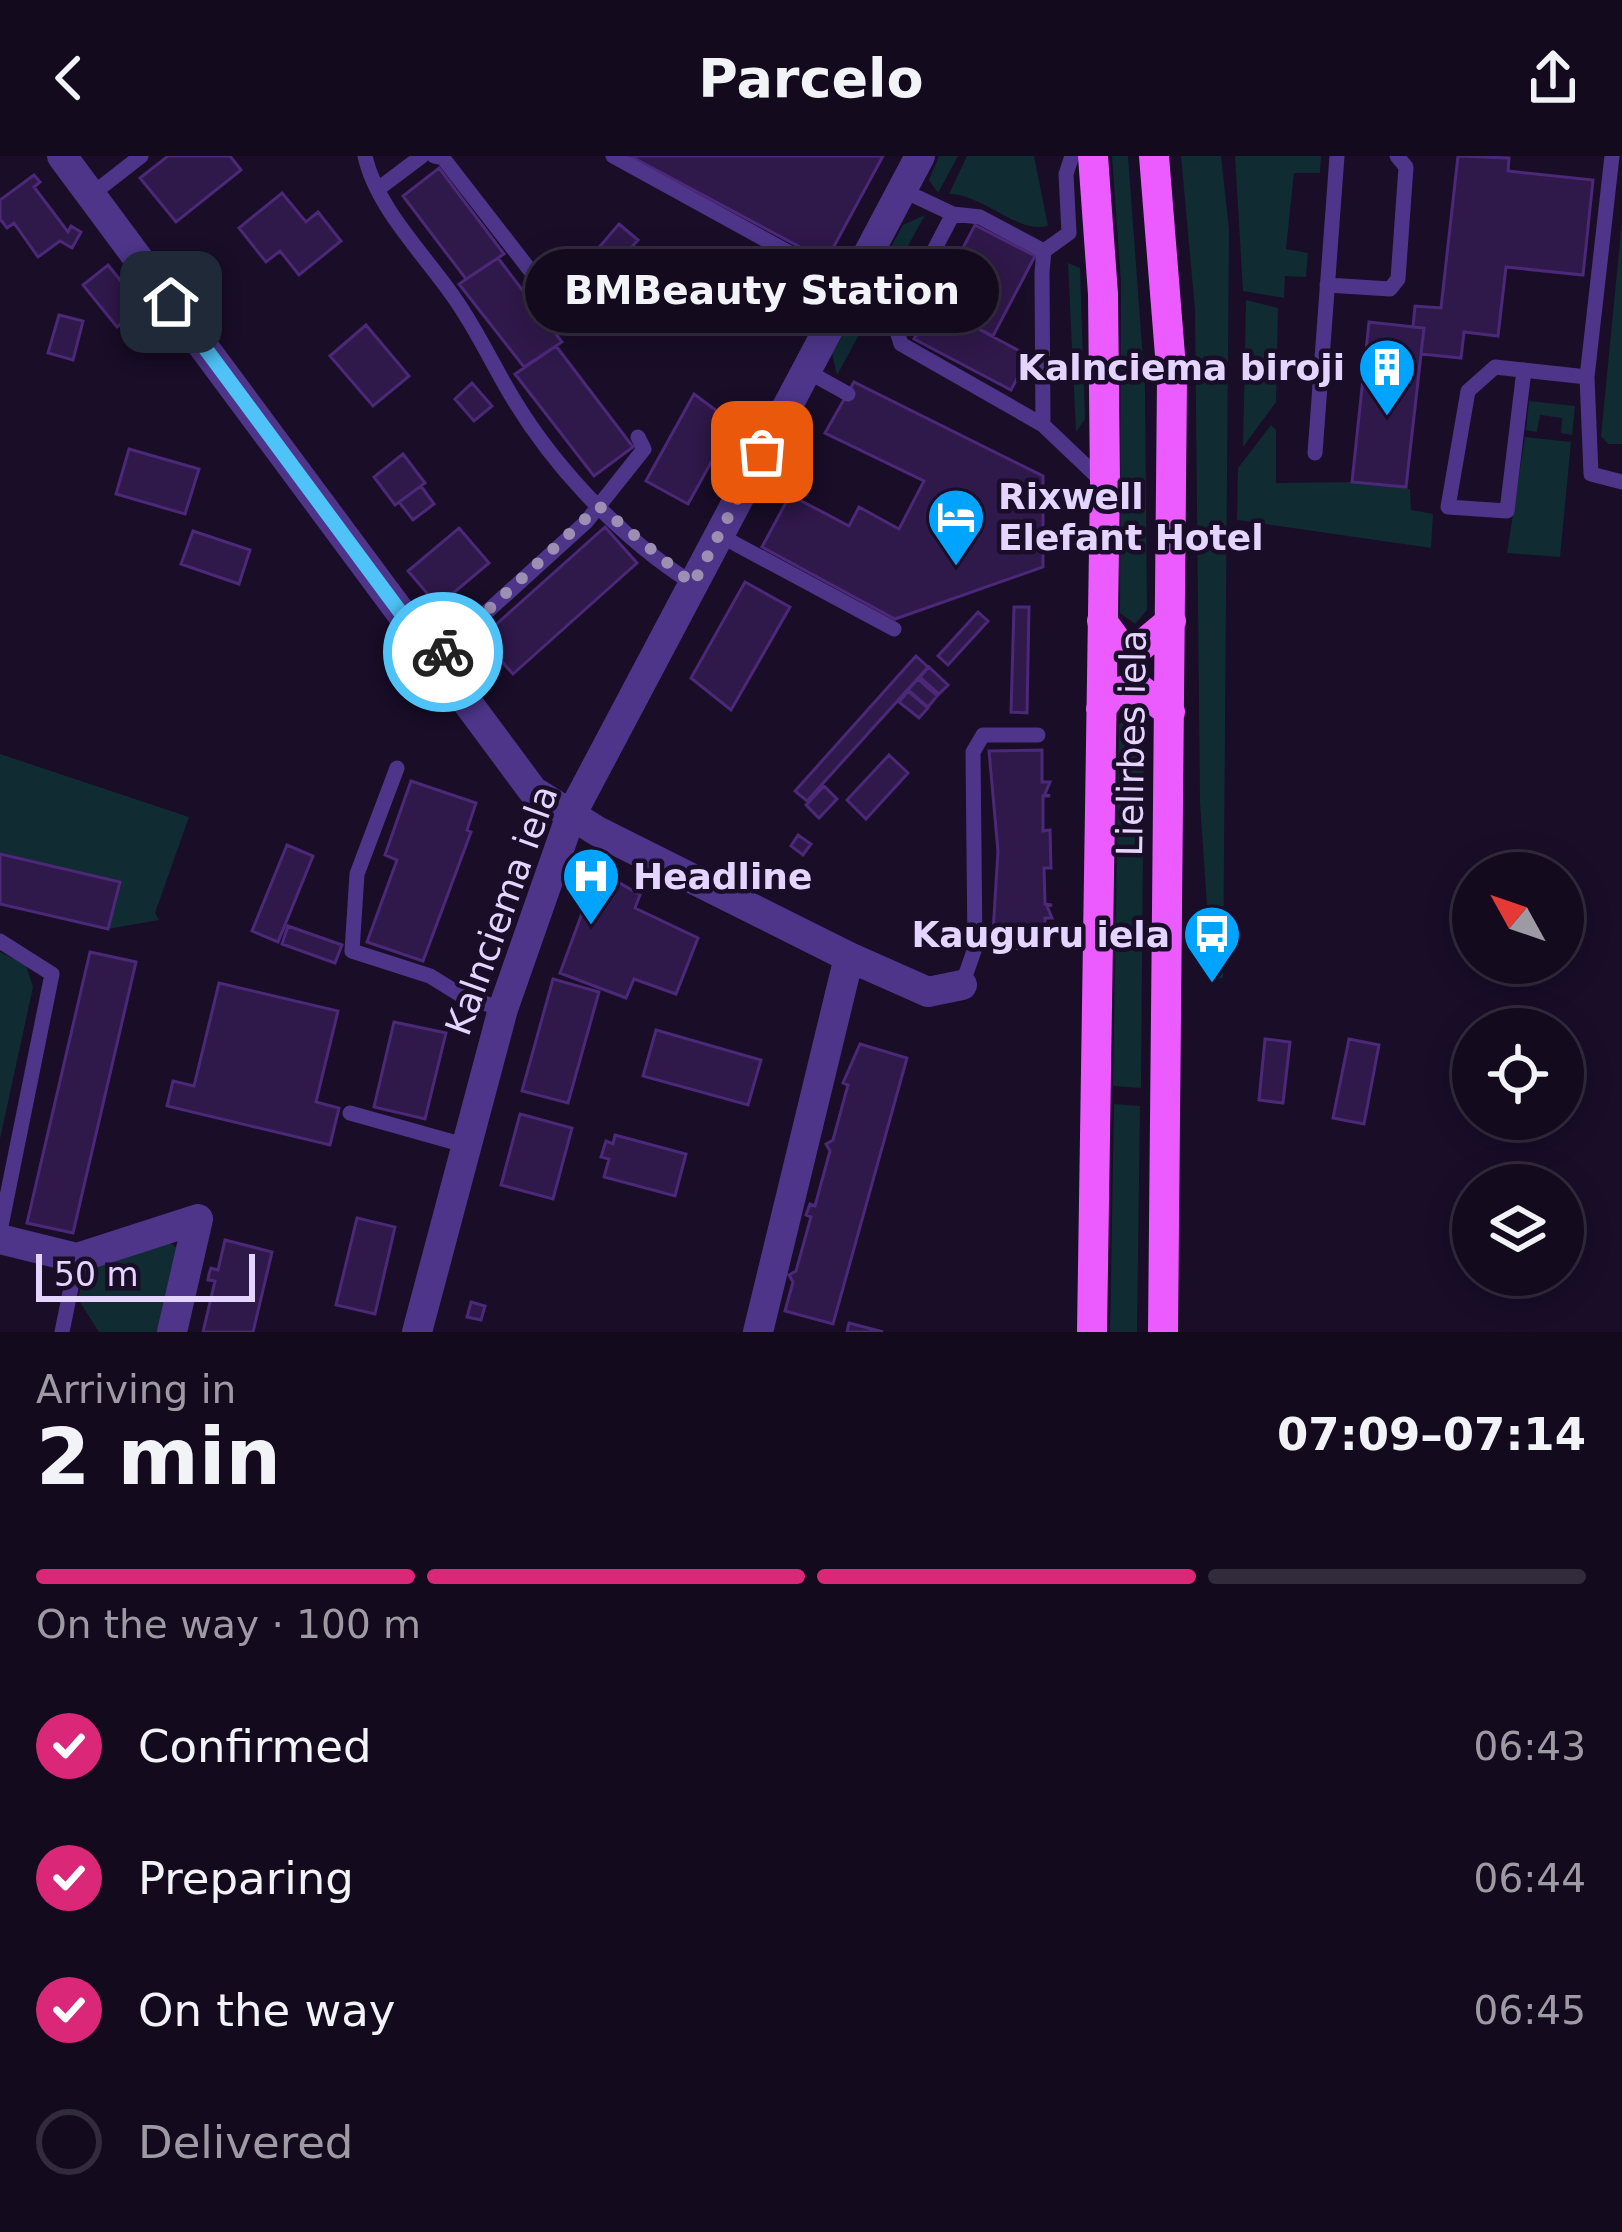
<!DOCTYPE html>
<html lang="en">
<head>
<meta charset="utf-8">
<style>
  :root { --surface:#130a1e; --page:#20182b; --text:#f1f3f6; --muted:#9d9aa4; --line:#322b3c; --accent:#db2777 }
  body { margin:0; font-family:"DejaVu Sans",sans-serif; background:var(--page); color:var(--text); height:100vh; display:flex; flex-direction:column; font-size:45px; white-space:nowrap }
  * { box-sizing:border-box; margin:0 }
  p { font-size:39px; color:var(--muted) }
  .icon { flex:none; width:66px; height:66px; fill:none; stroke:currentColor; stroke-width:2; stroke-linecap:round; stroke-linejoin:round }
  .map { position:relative; height:1176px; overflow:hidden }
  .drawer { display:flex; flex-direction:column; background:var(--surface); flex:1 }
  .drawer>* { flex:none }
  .needle { width:78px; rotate:310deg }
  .tools { position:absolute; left:1452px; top:696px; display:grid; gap:24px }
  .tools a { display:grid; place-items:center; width:132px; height:132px; border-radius:50%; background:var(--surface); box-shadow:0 6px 30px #0003,0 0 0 3px var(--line); font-size:60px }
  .scale { position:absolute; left:36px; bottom:30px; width:219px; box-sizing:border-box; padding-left:12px; border:6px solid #e4d4ff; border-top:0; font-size:33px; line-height:42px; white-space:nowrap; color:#e4d4ff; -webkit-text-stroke:9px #190d28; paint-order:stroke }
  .pin { position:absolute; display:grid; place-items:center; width:102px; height:102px; color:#fff; margin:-51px; border-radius:24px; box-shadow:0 6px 18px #0006 }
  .courier { position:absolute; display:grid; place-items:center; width:120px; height:120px; margin:-60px; border:9px solid #4fc3f7; border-radius:50%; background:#fff; color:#222; box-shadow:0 3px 15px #0007 }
  .bubble { position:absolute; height:84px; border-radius:42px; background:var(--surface); box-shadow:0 6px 30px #0003,0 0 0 3px var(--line); font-size:39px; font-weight:800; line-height:84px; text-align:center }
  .headline em { font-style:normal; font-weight:800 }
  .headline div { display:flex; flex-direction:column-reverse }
  .headline { display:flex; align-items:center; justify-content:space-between; height:204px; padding:0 36px }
  h1 { font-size:78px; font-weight:800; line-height:90px }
  .bar { display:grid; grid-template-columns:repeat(4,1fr); gap:18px 12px; align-content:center; height:144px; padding:0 36px }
  .bar i { height:15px; border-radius:9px; background:var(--line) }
  .bar .active { background:var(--accent) }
  .bar p { grid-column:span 4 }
  ol { padding:0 36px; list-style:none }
  li { display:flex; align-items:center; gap:36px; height:132px }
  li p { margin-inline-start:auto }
  li .icon { padding:12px; border-radius:50%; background:var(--accent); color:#fff; stroke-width:4 }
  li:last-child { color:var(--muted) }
  li i { width:66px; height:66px; border:6px solid var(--line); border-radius:50% }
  header { display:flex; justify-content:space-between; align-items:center; height:156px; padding:0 36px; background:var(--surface); font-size:54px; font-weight:800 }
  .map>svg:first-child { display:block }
  .green { fill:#102b32 }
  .building { fill:#2f184a; stroke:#4c2878; stroke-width:3 }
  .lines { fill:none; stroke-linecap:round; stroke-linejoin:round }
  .lane { stroke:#4e358a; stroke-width:15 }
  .street { stroke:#4e358a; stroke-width:30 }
  .primary { stroke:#ec5bff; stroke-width:30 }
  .done { stroke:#9d8eb4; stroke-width:12; stroke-dasharray:0 21.6 }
  .route { stroke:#4fc3f7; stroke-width:15 }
  .labels { text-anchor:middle; stroke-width:9; stroke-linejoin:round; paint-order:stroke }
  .poi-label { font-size:36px; font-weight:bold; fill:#e4d4ff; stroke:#190d28; text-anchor:end }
  .street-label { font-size:36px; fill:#e4d4ff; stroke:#190d28 }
</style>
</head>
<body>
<header><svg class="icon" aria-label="back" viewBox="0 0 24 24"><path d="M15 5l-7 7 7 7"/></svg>Parcelo<svg class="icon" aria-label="share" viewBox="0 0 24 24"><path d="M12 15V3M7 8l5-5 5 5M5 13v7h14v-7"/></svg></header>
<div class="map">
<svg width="1622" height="1176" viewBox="0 0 1622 1176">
  <rect width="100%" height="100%" fill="#190d28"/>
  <path class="green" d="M939 0H958L938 37 929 24Z
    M967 0H1034L1048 70C1017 78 983 38 949 38Z
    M1112 0H1128L1145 231 1147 454 1135 468 1120 457 1121 126Z
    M1181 0H1221L1229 73 1223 822 1212 823 1200 647 1195 154Z
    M1235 0H1321L1320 17H1294L1286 93 1308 97 1306 121 1285 120 1284 142 1243 135Z
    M925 59 837 219 832 198 903 69Z
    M1622 65V288H1608L1601 280Z
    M1068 107 1080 112 1085 263 1076 276Z
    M1246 144 1278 152 1276 246 1243 291Z
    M1529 245 1575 250 1572 279 1561 277 1562 262 1540 259 1537 276 1526 274Z
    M1271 269 1276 274V327L1352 326 1410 333 1411 354 1433 358 1431 392 1237 364 1238 312Z
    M1525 281 1571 286 1560 401 1507 397Z
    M1132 559 1144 571 1141 932 1113 930 1119 568Z
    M0 598 189 661 155 757 159 764 108 773 119 726 0 698Z
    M0 796 26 809 33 831 0 983Z
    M1114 948 1140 950 1137 1176H1110Z
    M168 1085 178 1093 164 1176H99L78 1143 85 1112Z"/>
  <path class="building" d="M168 0H230L241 14 176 66 140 22Z
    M630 0H883L826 105Z
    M1458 0 1509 2 1508 15 1593 24 1583 119 1506 111 1498 180 1464 176 1461 202 1421 198 1424 172 1413 171 1415 150 1441 152Z
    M439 12 504 98 466 123 403 40Z
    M34 19 40 26 34 31 68 76 71 70 81 76 72 92 60 85 38 101 14 67 7 72 0 63V44Z
    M282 37 306 66 318 56 341 85 299 119 280 95 266 106 239 72Z
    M619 68 638 84 608 118 590 102Z
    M975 69 1035 100 993 180 933 149Z
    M498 102 562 186 524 211 459 128Z
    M108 109 142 151 117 171 83 129Z
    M933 149 1029 200 1011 234 914 183Z
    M59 159 83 165 73 204 48 197Z
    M1369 166 1424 172 1406 331 1352 326Z
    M366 169 409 220 373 250 330 200Z
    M556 190 633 291 594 320 515 218Z
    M854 226 1043 320V411L895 463 762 391 790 339 849 370 859 351 899 373 924 325 825 277Z
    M472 227 492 250 474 265 455 243Z
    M694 238 733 267 688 348 646 325Z
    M129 293 199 313 185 358 116 338Z
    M403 298 425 327 395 349 374 321Z
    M421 330 434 348 413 364 399 346Z
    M605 371 637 407 513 518 481 482Z
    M459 372 489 407 438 450 408 415Z
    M193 375 250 394 239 428 181 408Z
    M745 426 790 451 731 554 691 522Z
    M1014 451H1029L1027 557 1011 556Z
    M978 456 988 465 948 509 938 500Z
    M916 500 928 511 807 645 795 635Z
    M929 511 948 529 939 538 920 521Z
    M918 523 937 540 928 551 908 534Z
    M908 535 928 552 919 562 899 546Z
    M1042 594V626H1050L1045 638 1050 640H1043V675L1050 674 1051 712H1044L1045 748 1052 749 1047 750 1052 762H1045V792L992 793 998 695 989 595Z
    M889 599 908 617 866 663 847 644Z
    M411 625 476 647 467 674 471 676 423 805 367 786 397 704 385 699Z
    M824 630 837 643 819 662 806 649Z
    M798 679 811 688 803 699 791 690Z
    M287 689 313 700 278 786 252 775Z
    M0 698 120 726 108 773 0 748Z
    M598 714 640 739 635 752 698 782 676 838 634 823 626 842 560 817Z
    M288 770 342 789 335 807 282 788Z
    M90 796 136 806 73 1077 27 1067Z
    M553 823 599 836 568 947 522 935Z
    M219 827 338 855 316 946 339 952 330 989 167 950 173 925 194 930Z
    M394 866 446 877 425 963 374 951Z
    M656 874 761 904 748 949 643 920Z
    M1265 883 1290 886 1283 947 1259 944Z
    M1349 883 1379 889 1364 968 1333 962Z
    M860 888 907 902 833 1168 785 1155 793 1126 789 1119 796 1115 811 1061 806 1059 810 1048 815 1050 830 995 826 988 833 984 848 929 843 927Z
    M520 958 572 972 553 1043 501 1029Z
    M615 979 686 998 675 1040 604 1021 609 1003 601 1001 606 985 613 988Z
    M357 1062 395 1071 375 1158 336 1149Z
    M225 1084 272 1096 253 1176H203L215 1125 208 1124 209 1118 211 1112 218 1114Z
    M471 1146 485 1150 481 1164 467 1161Z
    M849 1167 883 1176H847Z"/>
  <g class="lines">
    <path class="lane" d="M365 0C376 51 424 98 453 140 473 168 487 197 504 227 548 306 618 380 693 428
      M434 0 443 2 574 171
      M613 0 850 130
      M1072 0 1066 18 1069 77 1044 95 1042 116 1043 269 1104 327
      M378 33 422 0
      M902 34 953 58 980 61 1044 95
      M91 39 141 0
      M953 58 895 169 901 188 1043 269
      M1327 129 1390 133 1398 123 1406 11 1397 0
      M805 214 848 238
      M1524 214 1507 355 1448 351 1468 235 1495 211 1587 221 1612 0
      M1587 221 1591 318 1622 326
      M1315 297 1337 0
      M719 379 894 473
      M435 503 586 366 644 293 638 281
      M397 612 357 718 352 795 430 820 464 841 503 853
      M0 785 52 818 0 1075
      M962 829 975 792 973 596 983 579H1038
      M350 957 464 989
      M62 1176 77 1102"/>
    <path class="street" d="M62 0 533 635 597 675 849 801
      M0 1083 77 1102 198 1063
      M172 1176 198 1063
      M417 1176 503 853 571 659 920 0
      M758 1176 849 801 928 836 962 829"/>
    <path class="primary" d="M1154 0 1172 224 1163 1176
      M1102 465 1121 491 1141 490 1171 465
      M1101 553 1112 537 1138 532 1170 556
      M1092 1176 1105 327 1103 138 1093 0"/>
  </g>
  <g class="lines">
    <path class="done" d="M443 496 599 350 693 428 762 296"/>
    <path class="route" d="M171 146 435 503 443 496"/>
  </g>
  <defs>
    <symbol id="building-pin" viewBox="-11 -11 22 30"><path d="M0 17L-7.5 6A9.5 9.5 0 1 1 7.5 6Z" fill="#00a4ff" stroke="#190d28"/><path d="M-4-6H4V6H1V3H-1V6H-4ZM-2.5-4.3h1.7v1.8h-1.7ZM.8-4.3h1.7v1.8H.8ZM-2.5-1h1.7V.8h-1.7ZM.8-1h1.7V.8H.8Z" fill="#fff"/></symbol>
    <symbol id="hotel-pin" viewBox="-11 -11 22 30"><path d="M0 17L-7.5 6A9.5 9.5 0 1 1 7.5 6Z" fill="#00a4ff" stroke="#190d28"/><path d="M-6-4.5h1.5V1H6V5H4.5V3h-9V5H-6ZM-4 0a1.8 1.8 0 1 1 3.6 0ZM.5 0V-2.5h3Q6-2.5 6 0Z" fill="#fff"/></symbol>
    <symbol id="hospital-pin" viewBox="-11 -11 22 30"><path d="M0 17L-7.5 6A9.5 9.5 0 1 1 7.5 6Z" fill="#00a4ff" stroke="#190d28"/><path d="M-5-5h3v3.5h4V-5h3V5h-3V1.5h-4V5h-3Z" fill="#fff"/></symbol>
    <symbol id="bus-pin" viewBox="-11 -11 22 30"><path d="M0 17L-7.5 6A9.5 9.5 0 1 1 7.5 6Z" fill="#00a4ff" stroke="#190d28"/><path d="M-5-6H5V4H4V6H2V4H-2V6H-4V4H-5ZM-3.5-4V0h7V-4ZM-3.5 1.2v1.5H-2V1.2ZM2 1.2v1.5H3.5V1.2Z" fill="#fff"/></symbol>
  </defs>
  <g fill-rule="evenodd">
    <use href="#building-pin" x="1354" y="178" width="66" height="90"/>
    <use href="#hotel-pin" x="923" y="328" width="66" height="90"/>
    <use href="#hospital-pin" x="558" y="687" width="66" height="90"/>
    <use href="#bus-pin" x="1179" y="745" width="66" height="90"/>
  </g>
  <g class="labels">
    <g class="poi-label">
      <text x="1345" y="224">Kalnciema biroji</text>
      <text x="998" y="353" text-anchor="start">Rixwell<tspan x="998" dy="41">Elefant Hotel</tspan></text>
      <text x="633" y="733" text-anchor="start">Headline</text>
      <text x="1170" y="791">Kauguru iela</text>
    </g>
    <g class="street-label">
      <text transform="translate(1131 587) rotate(-89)" y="13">Lielirbes iela</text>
      <text transform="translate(501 754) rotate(-70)" y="13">Kalnciema iela</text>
    </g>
  </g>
</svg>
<div class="tools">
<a><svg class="needle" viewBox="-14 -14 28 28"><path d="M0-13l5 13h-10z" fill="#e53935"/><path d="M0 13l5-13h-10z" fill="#9d9aa4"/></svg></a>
<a><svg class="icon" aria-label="locate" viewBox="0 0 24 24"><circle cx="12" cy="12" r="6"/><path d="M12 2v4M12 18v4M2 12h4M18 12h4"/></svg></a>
<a><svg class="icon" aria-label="layers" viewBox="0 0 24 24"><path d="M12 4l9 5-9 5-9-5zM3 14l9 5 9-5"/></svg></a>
</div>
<div class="scale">50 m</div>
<div class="pin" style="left:762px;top:296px;background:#ea580c"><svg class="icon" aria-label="bag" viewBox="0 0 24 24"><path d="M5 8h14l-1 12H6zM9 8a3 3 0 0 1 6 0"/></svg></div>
<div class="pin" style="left:171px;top:146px;background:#1f2937"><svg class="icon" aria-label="home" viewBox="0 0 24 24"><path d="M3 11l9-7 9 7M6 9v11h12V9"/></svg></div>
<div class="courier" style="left:443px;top:496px"><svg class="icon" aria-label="bike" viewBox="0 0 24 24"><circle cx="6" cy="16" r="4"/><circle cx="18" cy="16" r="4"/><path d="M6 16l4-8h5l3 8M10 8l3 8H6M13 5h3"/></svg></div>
<div class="bubble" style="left:525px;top:93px;width:474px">BMBeauty Station</div>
</div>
<section class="drawer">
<div class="headline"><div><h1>2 min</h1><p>Arriving in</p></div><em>07:09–07:14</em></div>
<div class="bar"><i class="active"></i><i class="active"></i><i class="active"></i><i></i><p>On the way · 100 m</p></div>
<ol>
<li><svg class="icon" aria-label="check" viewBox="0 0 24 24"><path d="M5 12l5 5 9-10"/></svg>Confirmed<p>06:43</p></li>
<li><svg class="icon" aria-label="check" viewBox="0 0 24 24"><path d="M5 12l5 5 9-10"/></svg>Preparing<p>06:44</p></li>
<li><svg class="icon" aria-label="check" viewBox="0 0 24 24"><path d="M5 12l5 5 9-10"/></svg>On the way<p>06:45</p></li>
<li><i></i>Delivered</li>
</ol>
</section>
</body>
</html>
